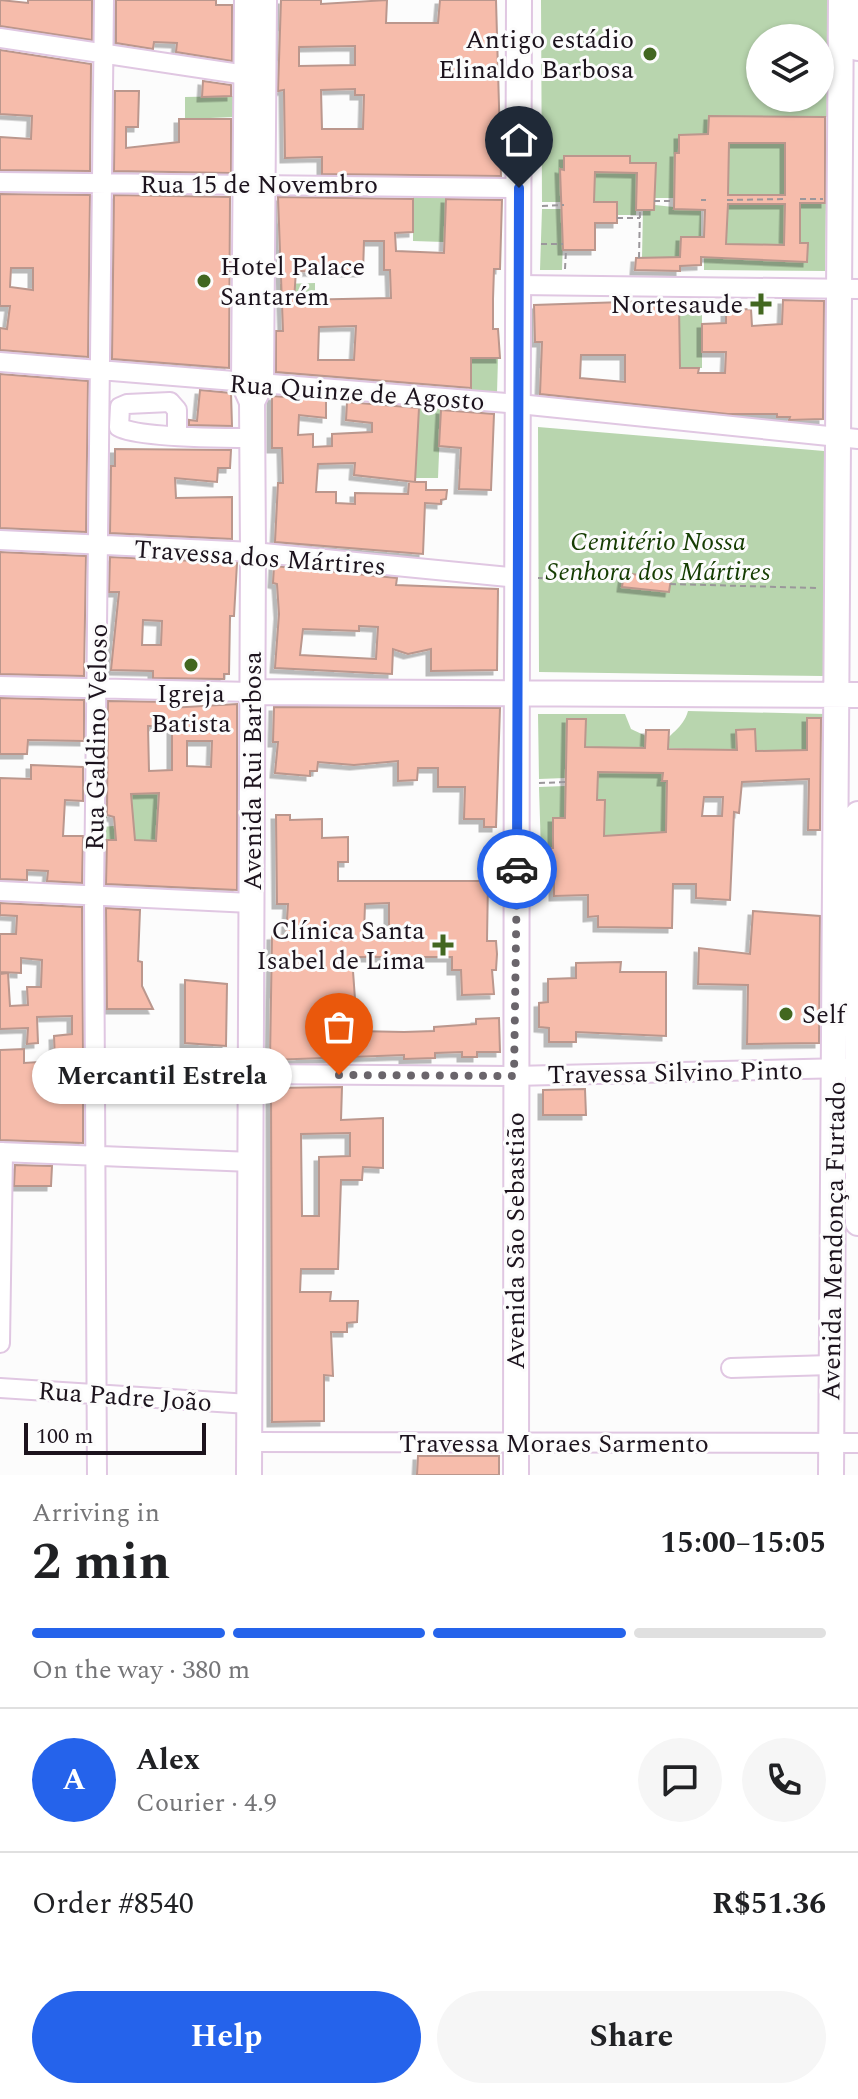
<!DOCTYPE html>
<html lang="en">
<head>
<meta charset="utf-8">
<style>
  :root { --surface:#fff; --page:#f6f6f6; --text:#202124; --muted:#757577; --line:#e0e0e0; --accent:#2563eb }
  body { margin:0; font-family:Spectral,serif; background:var(--page); color:var(--text); height:100vh; display:flex; flex-direction:column; font-size:30px; white-space:nowrap }
  * { box-sizing:border-box; margin:0 }
  p { font-size:26px; color:var(--muted) }
  .icon { flex:none; width:44px; height:44px; fill:none; stroke:currentColor; stroke-width:2; stroke-linecap:round; stroke-linejoin:round }
  .map { position:relative; height:1475px; overflow:hidden }
  .details { display:flex; flex-direction:column; background:var(--surface); flex:1 }
  .details>* { flex:none }
  .fabs { position:absolute; left:746px; top:24px; display:grid; gap:16px }
  .fabs a { display:grid; place-items:center; width:88px; height:88px; border-radius:50%; background:var(--surface); box-shadow:0 2px 6px #0004; font-size:40px }
  .scale { position:absolute; left:24px; bottom:20px; width:182px; box-sizing:border-box; padding-left:8px; border:4px solid #1c131d; border-top:0; font-size:22px; line-height:28px; white-space:nowrap; color:#1c131d; -webkit-text-stroke:6px #fcfcfc; paint-order:stroke }
  .pin { position:absolute; display:grid; place-items:center; width:68px; height:68px; color:#fff; margin:-82px -34px; border-radius:50% 50% 50% 0; rotate:-45deg; box-shadow:0 0 8px #0007 }
  .pin .icon { rotate:45deg }
  .courier { position:absolute; display:grid; place-items:center; width:80px; height:80px; margin:-40px; border:6px solid #2563eb; border-radius:50%; background:#fff; color:#222; box-shadow:0 2px 10px #0007 }
  .bubble { position:absolute; height:56px; border-radius:28px; background:var(--surface); box-shadow:0 2px 6px #0004; font-size:26px; font-weight:700; line-height:56px; text-align:center }
  .head em { font-style:normal; font-weight:700 }
  .head div { display:flex; flex-direction:column-reverse }
  .head { display:flex; align-items:center; justify-content:space-between; height:136px; padding:0 32px }
  h1 { font-size:52px; font-weight:700; line-height:60px }
  .bar { display:grid; grid-template-columns:repeat(4,1fr); gap:12px 8px; align-content:center; height:96px; padding:0 32px }
  .bar i { height:10px; border-radius:6px; background:var(--line) }
  .bar .current { background:var(--accent) }
  .bar p { grid-column:span 4 }
  .line { display:flex; align-items:center; gap:20px; padding:0 32px; border-top:2px solid var(--line) }
  .line div { flex:1 }
  .round { display:grid; place-items:center; flex:none; width:84px; height:84px; border-radius:42px; background:var(--page) }
  .cta { display:flex; gap:16px; margin-top:auto; padding:16px 32px }
  .cta a { flex:1; height:92px; border-radius:48px; background:var(--accent); color:#fff; font-size:32px; font-weight:700; line-height:92px; text-align:center }
  .cta a+a { background:var(--page); color:var(--text) }
  .map>svg:first-child { display:block }
  .green { fill:#b8d5ae; fill-rule:evenodd }
  .building { fill:#f6bcab; stroke:#bb978d; stroke-width:2; fill-rule:evenodd; filter:url(#shadow) }
  .lines { fill:none; stroke-linecap:round; stroke-linejoin:round }
  .minor-casing { stroke:#e0c7e2; stroke-width:22 }
  .major-casing { stroke:#e0c7e2; stroke-width:28 }
  .path { stroke:#9b979b; stroke-width:2; stroke-dasharray:6 4; stroke-linecap:butt }
  .minor { stroke:#fff; stroke-width:18 }
  .major { stroke:#fff; stroke-width:24 }
  .done { stroke:#6a656b; stroke-width:8; stroke-dasharray:0 14.4 }
  .route { stroke:#2563eb; stroke-width:10 }
  .poi-dot { fill:#426720; stroke:#fcfcfc; stroke-width:3 }
  .labels { text-anchor:middle; stroke-width:6; stroke-linejoin:round; paint-order:stroke }
  .poi-label { font-size:26px; fill:#1c131d; stroke:#fcfcfc; text-anchor:end }
  .street-label { font-size:26px; fill:#1c131d; stroke:#fcfcfc }
  .park-label { font-size:26px; font-style:italic; fill:#153c02; stroke:#fcfcfc }
</style>
</head>
<body>
<div class="map">
<svg width="858" height="1475" viewBox="0 0 858 1475">
  <defs>
    <filter id="shadow"><feDropShadow dx="-4.5" dy="4.5" stdDeviation="0" flood-color="#0004"/></filter>
  </defs>
  <rect width="100%" height="100%" fill="#fcfcfc"/>
  <path class="green" d="M541 0H832L828 117 709 116 707 153 699 134 679 135 674 198H655V163H630V156H564V170H560L564 202H542ZM760 38H820V98H760Z
    M235 96V117L185 119V97Z
    M729 143H785V195H728Z
    M591 172 637 173 636 215H617V202H594Z
    M413 192 446 193 444 242 413 241Z
    M800 203H826L825 271 704 270V257L807 261 808 244 800 243Z
    M728 204H785L784 245 726 244Z
    M655 205 701 210V237H681L680 257 642 258 643 210H654Z
    M542 209H564L562 270H540Z
    M315 283V300L280 301V284Z
    M702 304V368H680L679 305Z
    M471 358H498L497 393H471Z
    M419 403 441 405 438 478H415Z
    M538 427 824 451 823 676 539 672Z
    M688 711 826 714 827 718H808L807 750 756 751 755 729 736 730 747 750 660 748C669 733 683 729 688 711Z
    M538 714H625L631 729 646 736 654 748 585 747 586 719H567L565 778 539 779Z
    M592 772 663 773 662 781H667L666 832 602 836 605 801 597 800Z
    M565 786V805L589 818H553L589 843 541 853 539 787Z
    M158 793 156 842 103 840V827L133 824 131 800 106 802 107 818H102L103 795Z"/>
  <path class="building" d="M0 0 28 3V0H92V40L0 26Z
    M116 0H216V5H232V61L176 52 177 43 154 42 153 49 116 43Z
    M281 0H321V4L387 0 386 23H438L440 0H496L501 176 322 174V157L285 158 284 90 278 91ZM355 46V65L299 66V47ZM355 89V95H364L363 129H322L321 90Z
    M0 50 91 64 90 171 0 170V137L31 139 32 116 0 114Z
    M203 81 231 85V96L202 97Z
    M115 91H139L138 127H126V148L179 142V119H231V173L114 171Z
    M709 116 825 117V203H800V243H808L807 262 701 257V265L680 266V271L635 270 636 258 680 257 681 237H704L705 210 674 209 675 153H679V135L708 134ZM729 143H785V195H728ZM728 204H785L784 245 726 244Z
    M564 156H630V163H656L654 210H636L637 173 595 172 594 202H617V223H595V250H563L560 169 564 170Z
    M0 194 90 195 88 357 0 350V328L7 329 10 306H0ZM11 268H33V290L10 287Z
    M114 195 230 197 229 368 112 359Z
    M278 197 413 199V232L395 233 396 251 444 253 446 199 502 200 500 269H494L493 299V329H498L500 358H471V388L276 372V331H283ZM364 241H384V270H390L391 298 294 300 296 271 363 272ZM356 326 354 360H318L319 327Z
    M783 300 824 301 823 419 789 420 790 417H777V414H728L540 394 542 342H535L534 305 653 301V306L679 305 680 368H699L698 373H725L726 352H702V324L726 323V310L751 309 752 326 782 324ZM581 355H625V382L580 378Z
    M0 374 88 381 86 532 0 528Z
    M200 390 231 393 232 426 189 425V420L197 421Z
    M272 396 326 400V418L299 415 298 435 313 434V447L332 446V434L372 432V423L346 420 347 402 419 408 415 482 354 475 355 463 318 464 316 492H336V503L355 504V493L408 494 409 482H426V490H447L446 499 441 500V504L425 503 423 554 275 542 278 483H283L282 448H272Z
    M441 410 494 414 491 490 459 489 461 448 439 446Z
    M115 449 231 450 230 468H218L217 482 175 478 176 498 232 497V539L110 533 111 466H115Z
    M0 552 86 556 84 676 0 674Z
    M110 557 237 563 234 616H230L229 674H224V679L153 678V671L111 670 119 592H109ZM143 620 162 621 161 645H142Z
    M274 566 397 578 396 585 498 589 497 670 431 671V649L408 654 393 649 392 674 275 668 279 614 277 584 273 583ZM359 626 378 627 376 659 300 655 303 629 359 631Z
    M624 573 671 579 669 592 622 587Z
    M0 698 84 700V741L28 740 27 754H0Z
    M108 701 170 702V708L237 704V890L106 884 107 840H116L114 817 107 815ZM148 726H172V770L149 771ZM187 741H212L211 767 187 766ZM159 793 156 841 135 840 131 794Z
    M274 707 500 708 496 827H484V819H464L465 787H438V768H418L417 780 398 781V761L354 765 318 762 317 771H310V776L275 773 278 742H273Z
    M807 718H821L820 830H808L809 779 742 782 739 813 734 812 730 900 696 898V884H673L672 928 598 927V916L588 917V895L554 896V875L533 870V849L553 848V818H565L567 719H586L585 747 645 748 646 730H669L668 749 737 750 736 730 755 729 756 751 807 750ZM598 772 663 773 662 781H667L666 832 604 836 605 800H597ZM704 797H723L722 816H702Z
    M31 765 83 767V801L65 800 63 836H83L82 883 47 881 48 871 27 870V880L0 879V778L31 779Z
    M276 815H290V820L322 819V838L348 837V862H338V881H488L487 941H496L497 954 496 970H492L494 994 462 995 461 970H452V957H352L355 999H347L348 1019H356V1031L404 1032 434 1031V1027L476 1024V1019L499 1018 500 1052H477V1057H462V1052L435 1053V1058L404 1059V1055L270 1060 272 936 286 935 288 904H277ZM389 903V933L364 934 365 904Z
    M0 903 82 907 83 1052 75 1053V1061H55L54 1036 72 1034V1016L37 1017 38 1043 27 1044 28 1028 0 1029V974L8 973 10 1006 28 1005 27 987H41L42 960 21 958V973L0 972V934H16L17 916 0 915Z
    M106 908 140 910 138 961 142 962V986L153 1009H107Z
    M753 911 820 916 819 1043 747 1044 748 985 698 984 699 948 750 954Z
    M621 962 620 972H666V1036L576 1032V1042H549V1028L539 1027V1003L548 1002V979L576 978V963Z
    M185 980 227 984 226 1046 185 1043Z
    M24 1049V1063L55 1061V1087L83 1086V1143L0 1140V1050Z
    M342 1087 341 1120 383 1118V1168L363 1167 362 1180H341L338 1269H301L300 1292H331L330 1301H358L357 1322 347 1323V1332H331L333 1376 324 1375V1421L272 1422 271 1088ZM350 1133V1156L319 1157V1216H302L301 1134Z
    M585 1089 586 1115H543V1090Z
    M15 1165 52 1166 51 1186H14Z
    M418 1456H499V1475H417Z"/>
  <g class="lines">
    <defs>
      <path id="minor" d="M0 38 246 75
        M0 182 519 188
        M519 285 858 289
        M0 362 519 404 858 439
        M177 435V410L170 402 127 404 120 407 119 427C138 438 226 438 252 438
        M0 540 253 552 519 578
        M0 686 251 692
        M0 891 251 903
        M252 1074 514 1076 845 1068
        M0 1152 252 1162
        M0 1343 3 1152
        M731 1368 831 1365
        M0 1388 249 1404
        M249 1442 858 1443
        M97 1475 94 895 104 0"/>
      <path id="major" d="M247 0 244 384 252 402 253 552 249 1475
        M858 0V48
        M252 402 261 384 264 0
        M251 692 858 695
        M858 814V1223
        M516 1475C515 983 518 492 519 0
        M831 1475 841 0"/>
    </defs>
    <use href="#minor" class="minor-casing"/>
    <use href="#major" class="major-casing"/>
    <path class="path" d="M800 199H823
      M701 200H706
      M727 200 785 199
      M654 201H674
      M542 206 564 205
      M617 218H640
      M541 244H563
      M639 258 640 210
      M565 269 566 250
      M538 578 623 580
      M670 584 817 588
      M539 783 566 782"/>
    <use href="#minor" class="minor"/>
    <use href="#major" class="major"/>
  </g>
  <g class="lines">
    <path class="done" d="M339 1075 514 1076 517 869"/>
    <path class="route" d="M517 869 519 188"/>
  </g>
  <g class="poi-dot">
    <circle cx="650" cy="54" r="8"/>
    <circle cx="204" cy="281" r="8"/>
    <path d="M757 292h8v8h8v8h-8v8h-8v-8h-8v-8h8z"/>
    <circle cx="191" cy="665" r="8"/>
    <path d="M439 933h8v8h8v8h-8v8h-8v-8h-8v-8h8z"/>
    <circle cx="786" cy="1014" r="8"/>
  </g>
  <g class="labels">
    <g class="poi-label">
      <text x="634" y="48">Antigo estádio<tspan x="634" dy="30">Elinaldo Barbosa</tspan></text>
      <text x="220" y="275" text-anchor="start">Hotel Palace<tspan x="220" dy="30">Santarém</tspan></text>
      <text x="743" y="313">Nortesaude</text>
      <text x="191" y="702" text-anchor="middle">Igreja<tspan x="191" dy="30">Batista</tspan></text>
      <text x="425" y="939">Clínica Santa<tspan x="425" dy="30">Isabel de Lima</tspan></text>
      <text x="802" y="1023" text-anchor="start">Self</text>
    </g>
    <g class="street-label">
      <text x="259" y="193">Rua 15 de Novembro</text>
      <text transform="translate(357 392) rotate(4)" y="9">Rua Quinze de Agosto</text>
      <text transform="translate(260 557) rotate(4)" y="9">Travessa dos Mártires</text>
      <text transform="translate(96 737) rotate(-89)" y="9">Rua Galdino Veloso</text>
      <text transform="translate(252 771) rotate(-90)" y="9">Avenida Rui Barbosa</text>
      <text transform="translate(675 1072) rotate(-1)" y="9">Travessa Silvino Pinto</text>
      <text transform="translate(515 1241) rotate(-90)" y="9">Avenida São Sebastião</text>
      <text transform="translate(833 1241) rotate(-89)" y="9">Avenida Mendonça Furtado</text>
      <text transform="translate(125 1396) rotate(4)" y="9">Rua Padre João</text>
      <text x="554" y="1452">Travessa Moraes Sarmento</text>
    </g>
    <g class="park-label">
      <text x="658" y="550">Cemitério Nossa<tspan x="658" dy="30">Senhora dos Mártires</tspan></text>
    </g>
  </g>
</svg>
<div class="fabs">
<a><svg class="icon" aria-label="layers" viewBox="0 0 24 24"><path d="M12 4l9 5-9 5-9-5zM3 14l9 5 9-5"/></svg></a>
</div>
<div class="scale">100 m</div>
<div class="pin" style="left:339px;top:1075px;background:#ea580c"><svg class="icon" aria-label="bag" viewBox="0 0 24 24"><path d="M5 8h14l-1 12H6zM9 8a3 3 0 0 1 6 0"/></svg></div>
<div class="pin" style="left:519px;top:188px;background:#1f2937"><svg class="icon" aria-label="home" viewBox="0 0 24 24"><path d="M3 11l9-7 9 7M6 9v11h12V9"/></svg></div>
<div class="courier" style="left:517px;top:869px"><svg class="icon" aria-label="car" viewBox="0 0 24 24"><path d="M5 17H2v-5l4-1 3-4h7l3 4 3 1v5h-3M9 17h6M6 11h13"/><circle cx="7" cy="17" r="2"/><circle cx="17" cy="17" r="2"/></svg></div>
<div class="bubble" style="left:32px;top:1048px;width:260px">Mercantil Estrela</div>
</div>
<section class="details">
<div class="head"><div><h1>2 min</h1><p>Arriving in</p></div><em>15:00–15:05</em></div>
<div class="bar"><i class="current"></i><i class="current"></i><i class="current"></i><i></i><p>On the way · 380 m</p></div>
<div class="line" style="height:144px"><b class="round" style="background:var(--accent);color:#fff">A</b><div><b>Alex</b><p>Courier · 4.9</p></div><a class="round"><svg class="icon" aria-label="chat" viewBox="0 0 24 24"><path d="M4 5h16v11H9l-5 4z"/></svg></a><a class="round"><svg class="icon" aria-label="phone" viewBox="0 0 24 24"><path d="M5 4h4l2 5-3 2q2 4 5 5l2-3 5 2v4C11 20 4 13 5 4z"/></svg></a></div>
<div class="line" style="height:104px"><div>Order #8540</div><b>R$51.36</b></div>
<div class="cta"><a>Help</a><a>Share</a></div>
</section>
</body>
</html>
